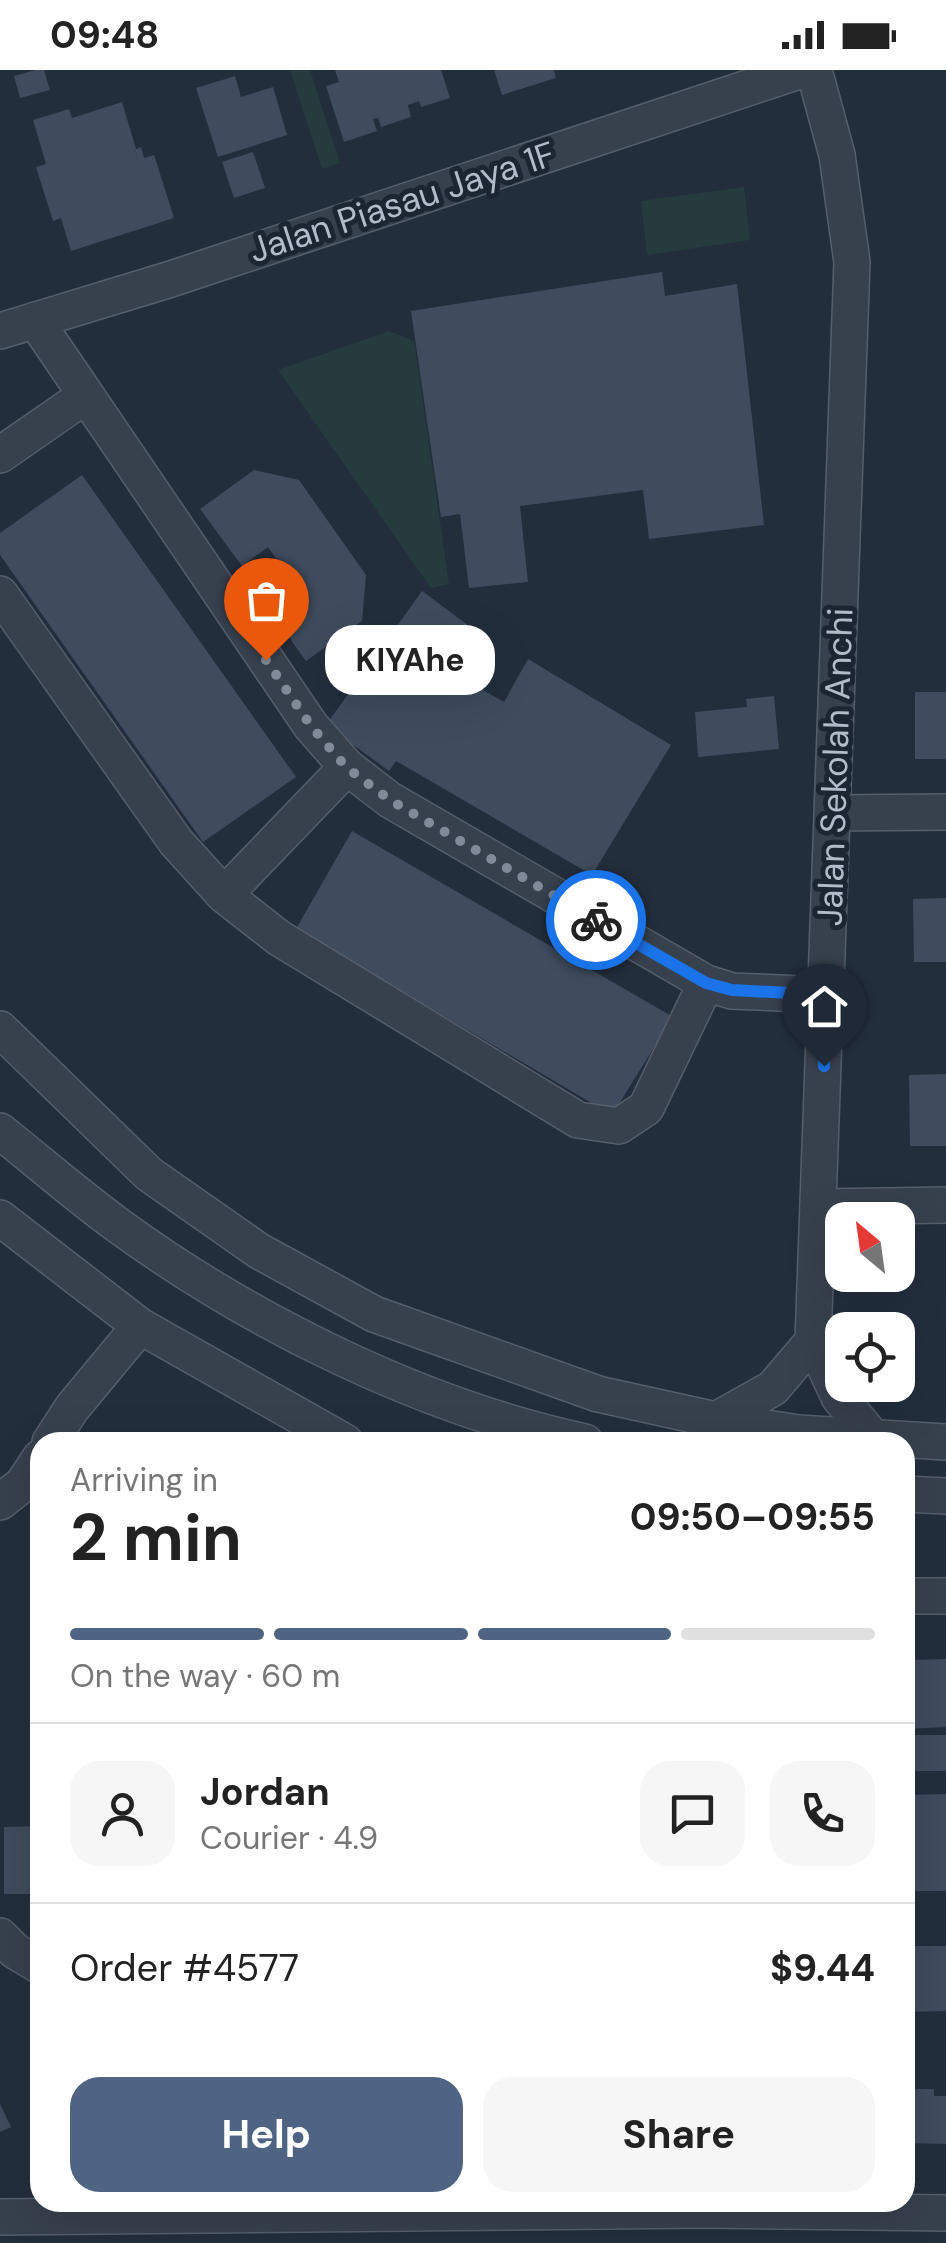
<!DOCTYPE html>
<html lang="en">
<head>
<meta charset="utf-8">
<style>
  :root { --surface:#fff; --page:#f6f6f6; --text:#222; --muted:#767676; --line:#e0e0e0; --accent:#4f6483 }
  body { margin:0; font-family:"DM Sans",sans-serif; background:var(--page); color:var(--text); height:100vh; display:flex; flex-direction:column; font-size:38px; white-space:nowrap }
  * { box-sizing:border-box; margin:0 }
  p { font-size:32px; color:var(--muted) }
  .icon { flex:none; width:55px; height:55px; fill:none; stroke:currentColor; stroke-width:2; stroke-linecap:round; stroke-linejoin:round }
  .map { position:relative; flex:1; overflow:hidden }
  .details { position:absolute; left:30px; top:1362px; width:885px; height:780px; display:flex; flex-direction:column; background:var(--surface); border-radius:30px; box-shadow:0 10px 40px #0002 }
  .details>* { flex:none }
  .needle { width:65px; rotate:331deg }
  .buttons { position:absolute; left:825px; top:1132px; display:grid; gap:20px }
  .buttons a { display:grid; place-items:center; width:90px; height:90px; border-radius:20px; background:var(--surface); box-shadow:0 10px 40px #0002; font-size:50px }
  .pin { position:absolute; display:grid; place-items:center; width:85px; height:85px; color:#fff; margin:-102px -42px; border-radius:50% 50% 50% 0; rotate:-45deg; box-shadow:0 0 10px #0007 }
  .pin .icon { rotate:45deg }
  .courier { position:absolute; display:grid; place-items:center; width:100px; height:100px; margin:-50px; border:8px solid #1a73e8; border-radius:50%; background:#fff; color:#222; box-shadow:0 2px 12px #0007 }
  .bubble { position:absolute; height:70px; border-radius:30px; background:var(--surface); box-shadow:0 10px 40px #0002; font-size:32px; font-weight:700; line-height:70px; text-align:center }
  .headline em { font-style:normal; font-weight:700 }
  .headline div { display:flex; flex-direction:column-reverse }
  .headline { display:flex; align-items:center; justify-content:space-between; height:170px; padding:0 40px }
  h1 { font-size:65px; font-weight:700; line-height:75px }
  .bar { display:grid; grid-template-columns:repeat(4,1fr); gap:15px 10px; align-content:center; height:120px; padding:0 40px }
  .bar i { height:12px; border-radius:8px; background:var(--line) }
  .bar .current { background:var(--accent) }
  .bar p { grid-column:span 4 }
  .line { display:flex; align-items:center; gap:25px; padding:0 40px; border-top:2px solid var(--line) }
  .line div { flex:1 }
  .round { display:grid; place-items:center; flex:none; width:105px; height:105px; border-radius:30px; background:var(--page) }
  .cta { display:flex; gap:20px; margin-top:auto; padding:20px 40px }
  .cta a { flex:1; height:115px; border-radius:30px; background:var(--accent); color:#fff; font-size:40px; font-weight:700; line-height:115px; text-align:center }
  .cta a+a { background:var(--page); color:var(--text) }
  .status { display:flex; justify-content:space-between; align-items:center; height:70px; padding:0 50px; background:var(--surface); direction:ltr }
  .status svg { height:28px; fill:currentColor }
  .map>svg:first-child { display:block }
  .green { fill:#253b3e }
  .building { fill:#3f4c5d }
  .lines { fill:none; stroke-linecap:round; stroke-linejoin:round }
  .minor-casing { stroke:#555e6b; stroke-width:38 }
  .minor { stroke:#37404d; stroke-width:35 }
  .done { stroke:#808a98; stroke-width:10; stroke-dasharray:0 18 }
  .route { stroke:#1a73e8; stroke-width:12 }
  .labels { text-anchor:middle; stroke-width:10; stroke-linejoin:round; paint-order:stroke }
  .street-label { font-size:35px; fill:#b2bbc9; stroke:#1c2532 }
</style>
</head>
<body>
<div class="status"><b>09:48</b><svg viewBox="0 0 49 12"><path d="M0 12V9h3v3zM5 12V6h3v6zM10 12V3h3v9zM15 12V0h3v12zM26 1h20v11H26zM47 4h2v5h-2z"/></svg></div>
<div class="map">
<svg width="946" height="2173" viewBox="0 0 946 2173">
  <rect width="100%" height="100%" fill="#232e3d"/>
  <path class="green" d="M290 0H310L340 93 322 99Z
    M744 117 750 170 647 185 641 131Z
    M389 261 414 271 449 514 431 518 278 300Z"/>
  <path class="building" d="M36 0H44L50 20 20 28 14 6Z
    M335 0H441L450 28 421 37 419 31 408 35 411 47 381 57 378 48 373 49 377 61 344 72 326 16 339 12Z
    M494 0H554L556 8 502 25Z
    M235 6 241 27 273 17 287 65 218 87 196 18Z
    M122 32 136 79 141 77 144 88 154 85 174 148 71 181 61 148 53 151 36 97 46 94 33 50 69 39 72 48Z
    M253 82 265 118 234 128 222 92Z
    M662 202 665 226 737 214 764 455 649 469 643 420 520 436 528 512 469 518 460 444 441 447 411 241Z
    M254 400 299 410 366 505 362 551 306 591 266 535 294 514 268 477 242 496 200 439Z
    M82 405 296 707 203 772 0 485V463Z
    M422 521 477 562 469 581 476 616 504 632 528 589 671 675 592 805 396 691 389 701 326 655Z
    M915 622H946V689H915Z
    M774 626 779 679 698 687 695 642 747 637 746 629Z
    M352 761 673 947 612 1045 296 859Z
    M946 828V892H914L913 829Z
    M946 1004V1076H910L909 1005Z
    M946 1589V1657L905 1659V1590Z
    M905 1665H946V1701H905Z
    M946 1724V1821H905V1725Z
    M40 1756V1824H4V1757Z
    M914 1876H946V1941L905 1942V1896H914Z
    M34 2003H40V2063L31 2062Z
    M905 2019H934V2026H946V2074L905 2073Z
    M0 2034 11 2057 0 2062Z"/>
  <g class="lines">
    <defs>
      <path id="minor" d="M35 250 311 656 347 697 390 730 706 913 732 921 827 925
        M0 261 171 209 802 0
        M0 385 85 326
        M0 524 176 772 224 825 279 868 578 1050 619 1056 646 1038 706 913
        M833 743 946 742
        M224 825 347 697
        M0 959 149 1104 259 1181 374 1244 598 1324 716 1350 798 1363 946 1372
        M0 1061C40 1093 78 1126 119 1156 254 1254 423 1337 585 1372
        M819 1137 946 1135
        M0 1148 140 1256
        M813 1271 839 1327 874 1369
        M716 1350 773 1318 813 1271 852 192 837 85 814 0
        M50 1372 72 1338 140 1256 345 1372
        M905 1424 946 1426
        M0 1432 23 1414 40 1388
        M905 1526H946
        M0 1866 15 1881 40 1896
        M0 2147 706 2140 946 2143"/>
    </defs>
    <use href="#minor" class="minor-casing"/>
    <use href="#minor" class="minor"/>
  </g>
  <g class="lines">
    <path class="done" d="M266 590 311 656 346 697 390 730 596 850"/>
    <path class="route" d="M596 850 706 913 732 920 827 925 824 996"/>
  </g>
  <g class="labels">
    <g class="street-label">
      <text transform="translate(402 132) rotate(-18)" y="12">Jalan Piasau Jaya 1F</text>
      <text transform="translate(835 697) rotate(-88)" y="12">Jalan Sekolah Anchi</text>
    </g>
  </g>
</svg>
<div class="buttons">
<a><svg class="needle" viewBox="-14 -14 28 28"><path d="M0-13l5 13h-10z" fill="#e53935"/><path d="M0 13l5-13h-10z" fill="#767676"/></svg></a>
<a><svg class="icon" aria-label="locate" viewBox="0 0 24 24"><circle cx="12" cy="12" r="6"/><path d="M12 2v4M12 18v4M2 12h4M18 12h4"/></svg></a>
</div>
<div class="pin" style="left:266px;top:590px;background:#ea580c"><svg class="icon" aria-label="bag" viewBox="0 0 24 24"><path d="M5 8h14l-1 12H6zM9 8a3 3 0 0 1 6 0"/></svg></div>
<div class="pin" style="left:824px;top:996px;background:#1f2937"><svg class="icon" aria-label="home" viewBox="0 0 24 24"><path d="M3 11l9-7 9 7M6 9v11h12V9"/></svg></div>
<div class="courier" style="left:596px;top:850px"><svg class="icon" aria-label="bike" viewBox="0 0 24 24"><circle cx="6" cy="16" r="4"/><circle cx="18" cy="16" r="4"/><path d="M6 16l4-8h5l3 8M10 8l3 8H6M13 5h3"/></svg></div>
<div class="bubble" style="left:325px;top:555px;width:170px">KIYAhe</div>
<section class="details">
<div class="headline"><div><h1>2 min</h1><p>Arriving in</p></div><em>09:50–09:55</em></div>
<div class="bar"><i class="current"></i><i class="current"></i><i class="current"></i><i></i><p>On the way · 60 m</p></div>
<div class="line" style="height:180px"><a class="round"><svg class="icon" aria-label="person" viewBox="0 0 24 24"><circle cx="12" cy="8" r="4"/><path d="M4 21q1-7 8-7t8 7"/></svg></a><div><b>Jordan</b><p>Courier · 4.9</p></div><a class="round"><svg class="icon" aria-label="chat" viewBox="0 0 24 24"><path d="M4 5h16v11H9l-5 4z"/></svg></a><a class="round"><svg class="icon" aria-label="phone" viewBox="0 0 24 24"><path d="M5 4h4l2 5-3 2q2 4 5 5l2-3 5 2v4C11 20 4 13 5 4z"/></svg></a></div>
<div class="line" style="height:130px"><div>Order #4577</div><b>$9.44</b></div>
<div class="cta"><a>Help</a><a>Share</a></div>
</section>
</div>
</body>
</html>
